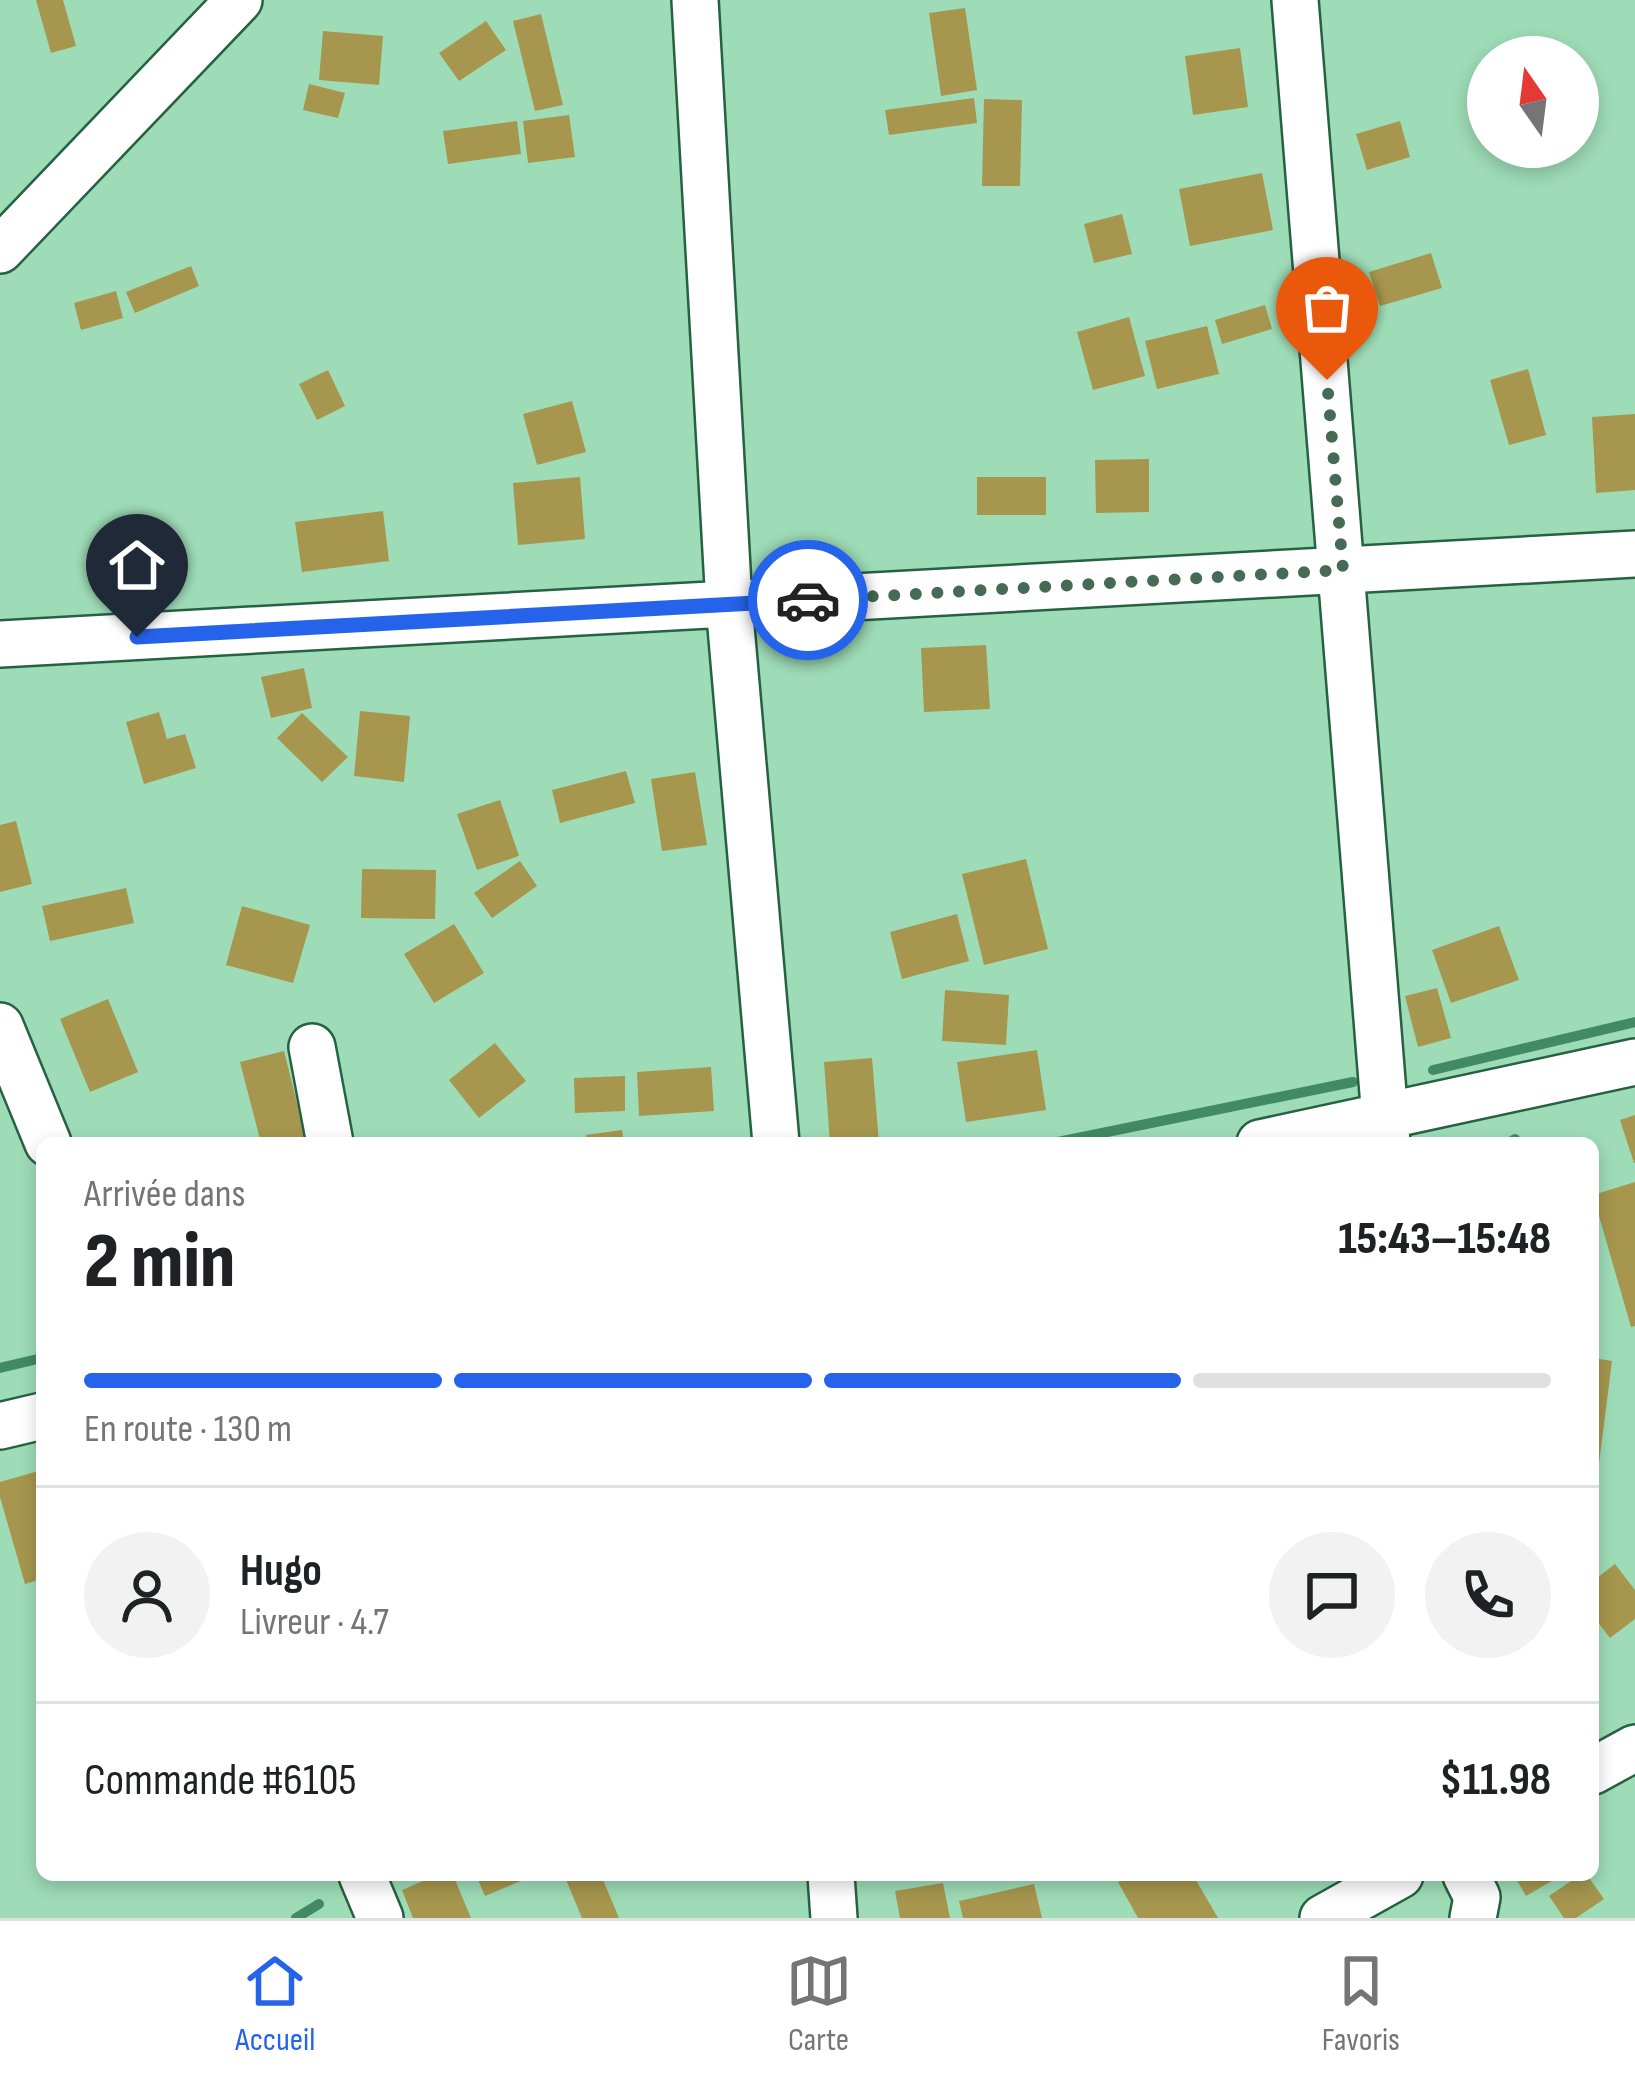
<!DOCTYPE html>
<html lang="fr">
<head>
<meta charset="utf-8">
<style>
  :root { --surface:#fff; --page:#f2f2f2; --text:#202124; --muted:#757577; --line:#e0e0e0; --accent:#2563eb }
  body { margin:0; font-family:"Sofia Sans Condensed",sans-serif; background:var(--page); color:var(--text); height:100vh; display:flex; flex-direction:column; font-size:45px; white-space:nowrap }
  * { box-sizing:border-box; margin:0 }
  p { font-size:39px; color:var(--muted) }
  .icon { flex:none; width:66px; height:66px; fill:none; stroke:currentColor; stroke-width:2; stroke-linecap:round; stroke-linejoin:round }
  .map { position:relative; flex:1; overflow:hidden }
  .drawer { position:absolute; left:36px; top:1137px; width:1563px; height:744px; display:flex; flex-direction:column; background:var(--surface); border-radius:18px; box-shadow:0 6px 18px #0003 }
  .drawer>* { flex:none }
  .needle { width:78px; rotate:346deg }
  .controls { position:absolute; left:1467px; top:36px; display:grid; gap:24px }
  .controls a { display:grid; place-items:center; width:132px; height:132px; border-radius:50%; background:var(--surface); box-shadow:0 6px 18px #0003; font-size:60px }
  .pin { position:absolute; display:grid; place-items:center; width:102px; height:102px; color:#fff; margin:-123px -51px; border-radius:50% 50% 50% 0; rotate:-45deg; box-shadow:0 0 12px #0007 }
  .pin .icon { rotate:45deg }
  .courier { position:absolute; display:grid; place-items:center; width:120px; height:120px; margin:-60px; border:9px solid #2563eb; border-radius:50%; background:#fff; color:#222; box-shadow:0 3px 15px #0007 }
  .headline em { font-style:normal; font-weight:800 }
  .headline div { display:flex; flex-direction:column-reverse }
  .headline { display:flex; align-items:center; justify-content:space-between; height:204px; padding:0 48px }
  h1 { font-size:78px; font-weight:800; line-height:90px }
  .bar { display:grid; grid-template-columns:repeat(4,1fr); gap:18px 12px; align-content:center; height:144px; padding:0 48px }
  .bar i { height:15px; border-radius:9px; background:var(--line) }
  .bar .selected { background:var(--accent) }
  .bar p { grid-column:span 4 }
  .line { display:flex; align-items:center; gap:30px; padding:0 48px; border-top:3px solid var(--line) }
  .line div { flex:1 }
  .round { display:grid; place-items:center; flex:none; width:126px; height:126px; border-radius:63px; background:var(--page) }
  .dock { display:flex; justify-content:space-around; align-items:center; height:168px; border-top:3px solid var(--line); background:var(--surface); font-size:33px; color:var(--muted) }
  .dock a { display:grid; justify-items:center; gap:6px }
  .dock .selected { color:var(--accent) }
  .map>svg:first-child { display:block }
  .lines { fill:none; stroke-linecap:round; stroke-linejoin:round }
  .stream { stroke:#428a63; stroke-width:10 }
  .building { fill:#a6964e }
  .minor-casing { stroke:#266242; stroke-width:50 }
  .minor { stroke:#fff; stroke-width:45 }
  .done { stroke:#456a55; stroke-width:12; stroke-dasharray:0 21.6 }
  .route { stroke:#2563eb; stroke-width:15 }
</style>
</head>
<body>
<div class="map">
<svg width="1635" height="1918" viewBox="0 0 1635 1918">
  <rect width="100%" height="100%" fill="#9edcb7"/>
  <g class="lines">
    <path class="stream" d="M1433 1070 1635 1022
      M1053 1143 1353 1082
      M1508 1143 1515 1139
      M0 1368 42 1358
      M296 1918 319 1904"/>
  </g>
  <path class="building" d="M36 0H63L76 46 51 53Z
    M965 8 977 90 941 96 929 13Z
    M541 14 563 105 535 111 513 21Z
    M486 21 506 50 459 81 439 53Z
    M323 31 383 36 379 85 319 80Z
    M1240 48 1248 107 1193 115 1185 56Z
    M309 84 345 93 338 118 303 110Z
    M974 98 977 123 889 135 885 110Z
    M984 99 1022 100 1020 186H982Z
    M569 115 575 157 528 163 523 121Z
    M517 121 521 154 448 164 443 131Z
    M1400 121 1410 157 1367 170 1356 134Z
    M1262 173 1273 230 1190 246 1179 189Z
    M1122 214 1132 254 1094 263 1084 224Z
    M1431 253 1442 288 1380 306 1369 272Z
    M191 266 199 286 135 313 126 292Z
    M116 291 123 318 81 330 74 303Z
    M1265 305 1272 329 1222 344 1215 320Z
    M1129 317 1145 376 1093 390 1077 332Z
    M1207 326 1219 374 1157 389 1145 341Z
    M1528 369 1546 435 1509 445 1490 380Z
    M328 370 345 406 317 420 299 384Z
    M572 401 586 452 537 465 523 414Z
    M1635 414V490L1596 493 1592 417Z
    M1149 459V512L1096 513 1095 460Z
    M580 477 585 539 518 545 513 483Z
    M977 477H1046V515H977Z
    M383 511 389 561 302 572 295 522Z
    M986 645 990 709 924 712 921 648Z
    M304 668 312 708 271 718 261 677Z
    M360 711 410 716 404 782 354 776Z
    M159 712 167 739 185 734 196 768 144 784 126 722Z
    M302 713 348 757 322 782 277 738Z
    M626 771 635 803 560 823 552 790Z
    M695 772 707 845 662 851 651 779Z
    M500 800 519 856 477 870 457 814Z
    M16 821 32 884 0 892V825Z
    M1026 859 1048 949 984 965 962 874Z
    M520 861 537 886 492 918 474 893Z
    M362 869 436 870 435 919 361 918Z
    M126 888 134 923 50 941 42 906Z
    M242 906 310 925 293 983 226 965Z
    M957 914 969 961 902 979 890 932Z
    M454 924 484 973 434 1003 404 954Z
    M1499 926 1519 980 1451 1003 1432 950Z
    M1437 988 1451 1038 1418 1047 1405 996Z
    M945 990 1009 995 1006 1045 942 1041Z
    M108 999 138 1072 90 1092 60 1019Z
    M495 1043 526 1081 479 1118 449 1080Z
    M1037 1050 1046 1110 966 1122 957 1062Z
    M284 1051 307 1143H261L240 1062Z
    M872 1058 879 1143H830L824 1062Z
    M711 1067 714 1111 639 1116 637 1072Z
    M625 1076V1111L575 1113 574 1078Z
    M1635 1115V1163H1634L1620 1120Z
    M622 1130 624 1143H587L586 1135Z
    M1635 1182V1326L1631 1327 1593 1195Z
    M1593 1358 1612 1361 1596 1487 1593 1486Z
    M42 1470V1579L25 1584 0 1497V1482Z
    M1615 1564 1635 1590V1619L1610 1638 1593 1616V1581Z
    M437 1875H453L471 1918H413L402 1890Z
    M476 1875H535L485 1896Z
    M564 1875H601L619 1918H582Z
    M1131 1875H1193L1218 1918H1138L1118 1882Z
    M1514 1875H1562L1526 1896Z
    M1580 1875H1587L1604 1899 1576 1918H1564L1549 1896Z
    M943 1883 950 1918H900L895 1891Z
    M1034 1884 1042 1918H963L959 1901Z"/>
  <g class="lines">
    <defs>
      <path id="minor" d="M695 0 729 604 776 1143
        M1295 0 1387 1143
        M0 250 239 0
        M0 644 1635 554
        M0 1026 48 1143
        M312 1047 330 1143
        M1260 1143 1635 1062
        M0 1426 42 1416
        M1593 1771 1635 1748
        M362 1875 380 1918
        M831 1875 834 1918
        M1466 1875 1477 1897 1473 1918
        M1323 1918 1400 1875"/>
    </defs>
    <use href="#minor" class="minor-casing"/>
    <use href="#minor" class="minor"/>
  </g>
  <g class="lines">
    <path class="done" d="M808 600 1343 570 1327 380"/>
    <path class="route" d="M137 637 808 600"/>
  </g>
</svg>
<div class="controls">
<a><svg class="needle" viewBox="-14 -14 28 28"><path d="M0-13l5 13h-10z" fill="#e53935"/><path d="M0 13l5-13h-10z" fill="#757577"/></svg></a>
</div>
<div class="pin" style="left:1327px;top:380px;background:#ea580c"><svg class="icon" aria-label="bag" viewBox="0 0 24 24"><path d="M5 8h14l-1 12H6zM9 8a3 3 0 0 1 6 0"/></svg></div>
<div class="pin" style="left:137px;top:637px;background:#1f2937"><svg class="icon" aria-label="home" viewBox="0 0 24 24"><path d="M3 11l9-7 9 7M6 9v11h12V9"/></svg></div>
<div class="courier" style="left:808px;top:600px"><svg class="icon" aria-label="car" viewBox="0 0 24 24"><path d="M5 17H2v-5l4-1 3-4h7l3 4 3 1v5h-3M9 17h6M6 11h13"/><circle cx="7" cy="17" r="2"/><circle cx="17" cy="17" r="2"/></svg></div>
<section class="drawer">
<div class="headline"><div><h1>2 min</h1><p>Arrivée dans</p></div><em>15:43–15:48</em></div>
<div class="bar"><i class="selected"></i><i class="selected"></i><i class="selected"></i><i></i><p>En route · 130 m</p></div>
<div class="line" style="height:216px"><a class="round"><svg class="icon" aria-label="person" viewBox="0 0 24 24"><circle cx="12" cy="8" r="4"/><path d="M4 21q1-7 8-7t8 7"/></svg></a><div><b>Hugo</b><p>Livreur · 4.7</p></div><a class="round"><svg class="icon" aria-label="chat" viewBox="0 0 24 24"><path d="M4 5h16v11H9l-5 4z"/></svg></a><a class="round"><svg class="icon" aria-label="phone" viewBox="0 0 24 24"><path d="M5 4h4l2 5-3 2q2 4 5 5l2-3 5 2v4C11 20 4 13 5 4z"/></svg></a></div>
<div class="line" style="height:156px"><div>Commande #6105</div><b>$11.98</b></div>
</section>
</div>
<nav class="dock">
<a class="selected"><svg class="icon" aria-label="home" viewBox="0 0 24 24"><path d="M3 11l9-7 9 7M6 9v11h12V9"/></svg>Accueil</a>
<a><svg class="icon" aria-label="map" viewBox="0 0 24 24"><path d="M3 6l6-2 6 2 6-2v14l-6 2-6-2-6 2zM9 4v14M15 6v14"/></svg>Carte</a>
<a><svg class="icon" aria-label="saved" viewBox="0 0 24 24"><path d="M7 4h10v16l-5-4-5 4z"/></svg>Favoris</a>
</nav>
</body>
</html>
